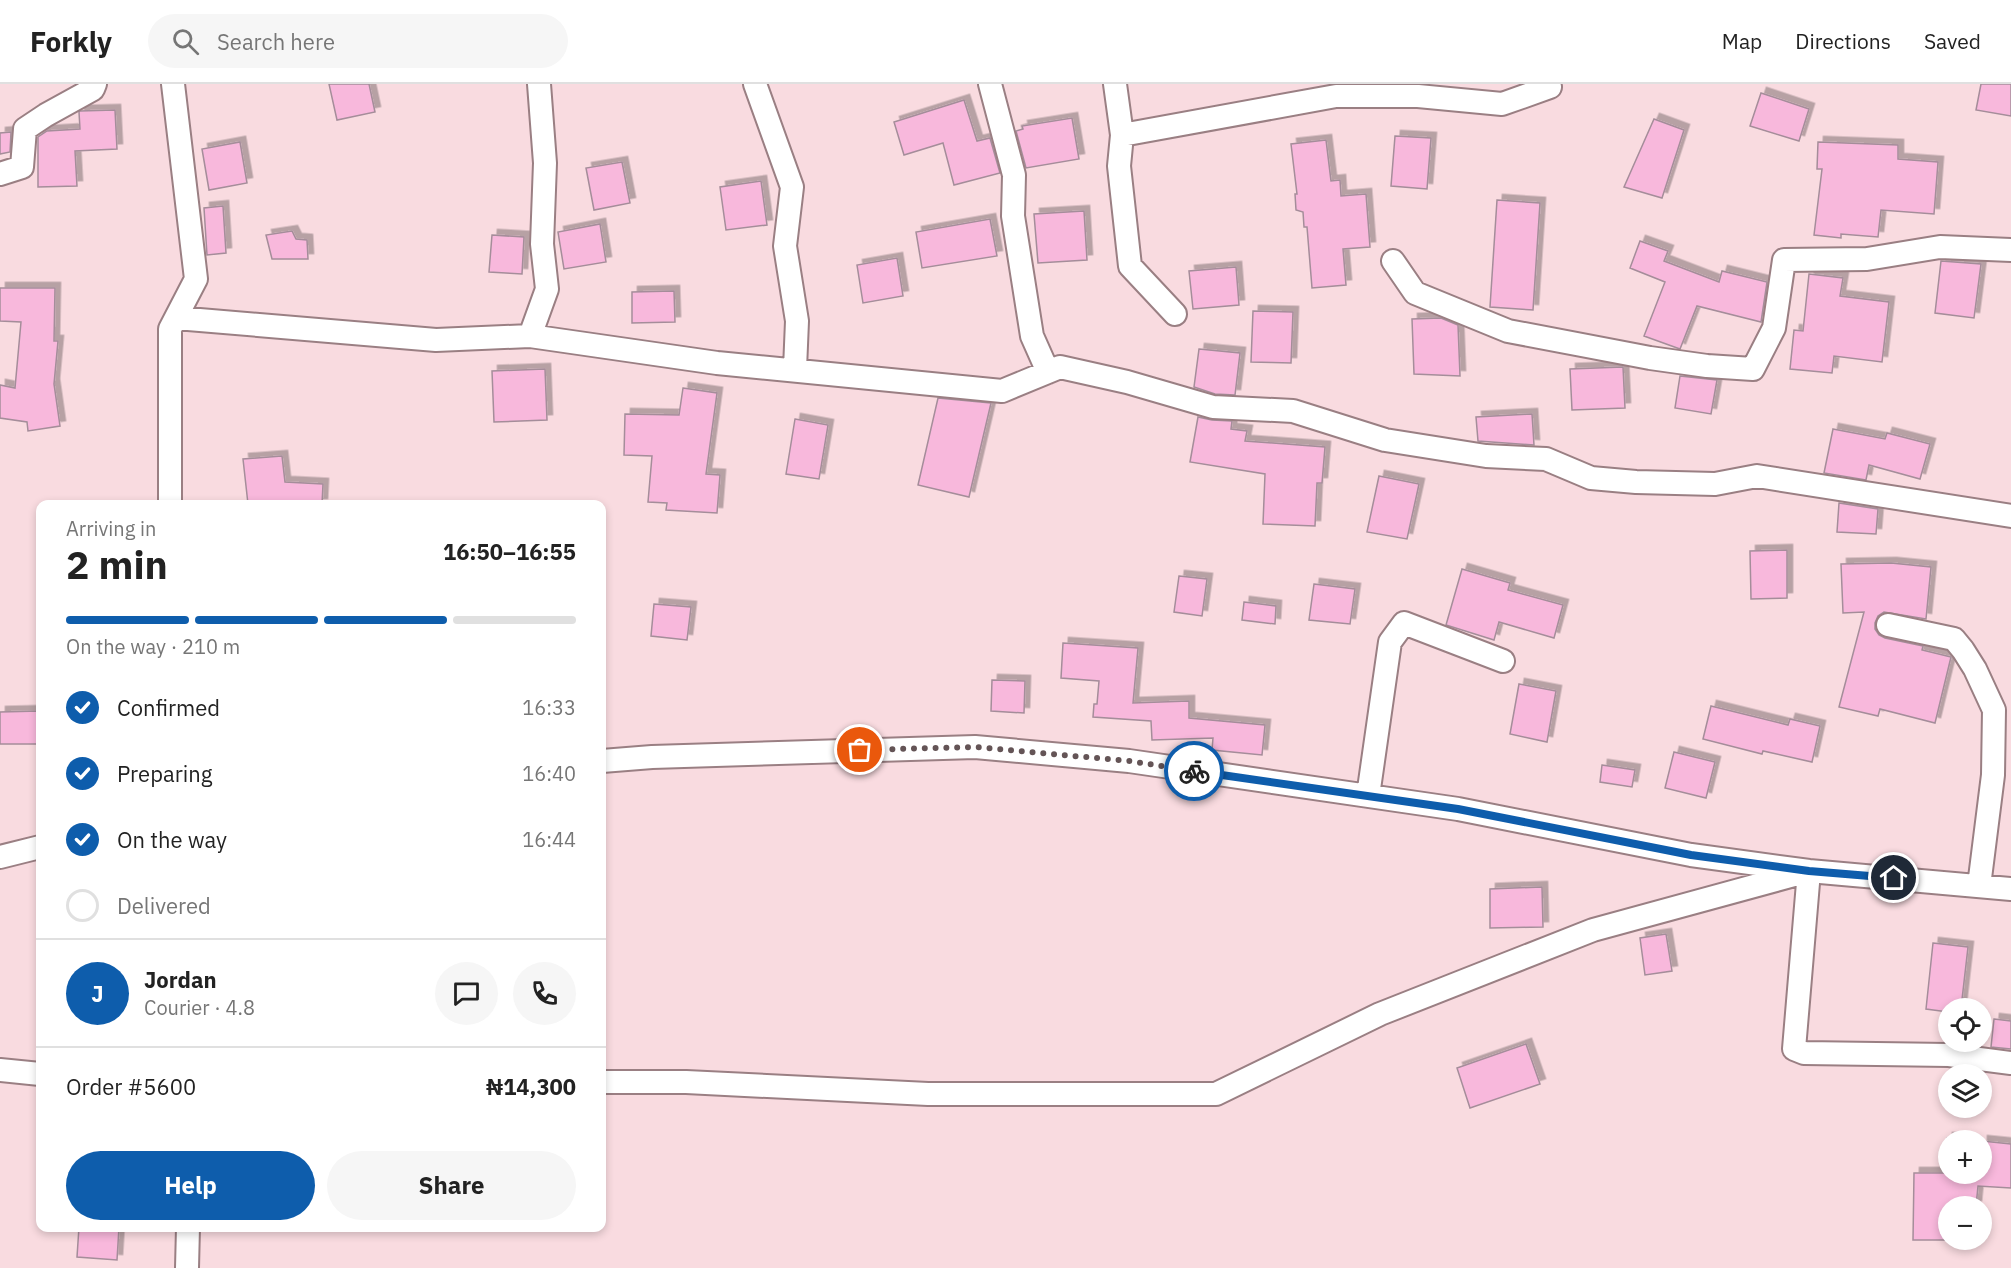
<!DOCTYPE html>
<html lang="en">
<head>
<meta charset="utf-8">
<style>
  :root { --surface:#fff; --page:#f6f6f6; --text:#222; --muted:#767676; --line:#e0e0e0; --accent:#0e5dac }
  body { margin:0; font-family:"IBM Plex Sans",sans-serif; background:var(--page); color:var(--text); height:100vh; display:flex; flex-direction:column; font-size:22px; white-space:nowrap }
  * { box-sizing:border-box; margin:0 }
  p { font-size:20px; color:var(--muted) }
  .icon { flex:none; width:33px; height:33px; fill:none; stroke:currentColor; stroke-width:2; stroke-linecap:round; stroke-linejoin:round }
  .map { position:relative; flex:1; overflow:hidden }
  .side { position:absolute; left:36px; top:416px; width:570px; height:732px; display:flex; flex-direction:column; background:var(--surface); border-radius:12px; box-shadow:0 3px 9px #0003 }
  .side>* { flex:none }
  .fabs { position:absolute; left:1938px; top:914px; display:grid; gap:12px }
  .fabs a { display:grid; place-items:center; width:54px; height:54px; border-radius:50%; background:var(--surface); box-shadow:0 3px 9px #0003; font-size:30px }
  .pin { position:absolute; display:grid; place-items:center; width:51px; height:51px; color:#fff; margin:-26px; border:3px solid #fff; border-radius:50%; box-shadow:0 2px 6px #0007 }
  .courier { position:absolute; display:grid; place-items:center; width:60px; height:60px; margin:-30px; border:4px solid #0e5dac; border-radius:50%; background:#fff; color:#222; box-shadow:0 2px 8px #0007 }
  .overview em { font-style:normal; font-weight:700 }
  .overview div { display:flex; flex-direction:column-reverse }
  .overview { display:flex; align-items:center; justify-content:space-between; height:102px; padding:0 30px }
  h1 { font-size:39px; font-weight:700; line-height:45px }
  .bar { display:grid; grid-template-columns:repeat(4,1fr); gap:9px 6px; align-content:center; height:72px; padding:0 30px }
  .bar i { height:8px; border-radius:4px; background:var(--line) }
  .bar .active { background:var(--accent) }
  .bar p { grid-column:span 4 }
  .line { display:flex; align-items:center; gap:15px; padding:0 30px; border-top:2px solid var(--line) }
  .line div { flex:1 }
  .round { display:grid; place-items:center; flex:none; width:63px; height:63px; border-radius:32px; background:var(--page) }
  ol { padding:0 30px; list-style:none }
  li { display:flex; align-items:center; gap:18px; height:66px }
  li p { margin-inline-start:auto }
  li .icon { padding:6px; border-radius:50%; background:var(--accent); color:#fff; stroke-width:4 }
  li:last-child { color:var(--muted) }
  li i { width:33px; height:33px; border:3px solid var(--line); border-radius:50% }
  .primary-button { display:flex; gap:12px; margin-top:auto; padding:12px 30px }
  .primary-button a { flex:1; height:69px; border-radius:36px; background:var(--accent); color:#fff; font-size:24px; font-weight:700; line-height:69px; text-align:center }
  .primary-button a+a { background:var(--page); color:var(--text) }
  header { display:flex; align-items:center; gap:36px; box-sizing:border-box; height:84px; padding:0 30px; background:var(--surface); border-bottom:2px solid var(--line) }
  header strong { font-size:28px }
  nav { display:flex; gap:33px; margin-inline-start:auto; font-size:21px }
  .search { width:420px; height:54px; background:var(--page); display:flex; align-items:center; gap:15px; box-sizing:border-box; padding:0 21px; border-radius:33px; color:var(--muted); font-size:22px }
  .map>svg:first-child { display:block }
  .building { fill:#f8b8dc; stroke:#a58d9a; stroke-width:1.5; filter:url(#shadow) }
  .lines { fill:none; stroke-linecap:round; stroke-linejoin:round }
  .street-casing { stroke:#9a7f83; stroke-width:26 }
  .street { stroke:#fff; stroke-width:22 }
  .done { stroke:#645456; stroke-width:6; stroke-dasharray:0 10.8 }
  .route { stroke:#0e5dac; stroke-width:8 }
</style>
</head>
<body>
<header>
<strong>Forkly</strong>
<div class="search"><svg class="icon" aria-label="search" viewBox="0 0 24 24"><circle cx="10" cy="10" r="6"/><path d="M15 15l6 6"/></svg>Search here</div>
<nav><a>Map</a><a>Directions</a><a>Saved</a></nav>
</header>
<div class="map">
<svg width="2011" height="1184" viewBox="0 0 2011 1184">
  <defs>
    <filter id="shadow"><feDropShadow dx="5.5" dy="-5.5" stdDeviation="0" flood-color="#0004"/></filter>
  </defs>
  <rect width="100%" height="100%" fill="#f9dbe0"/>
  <path class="building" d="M329 0H369L375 28 337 36Z
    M1981 0H2011V32L1976 26Z
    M1761 9 1809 25 1799 57 1750 42Z
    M964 16 977 57 990 54 1000 89 954 101 943 59 904 71 894 38Z
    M115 26 117 65 75 67 77 102 38 103V53L47 47 80 45 79 28 80 27Z
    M1072 34 1079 75 1026 84 1016 47 1023 45 1022 42Z
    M1654 35 1684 46 1662 114 1624 103Z
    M11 48 10 68 0 70V49Z
    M1395 52 1431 54 1427 105 1391 102Z
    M1326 56 1331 97 1340 96 1341 112 1366 110 1370 163 1343 165 1346 201 1312 204 1307 143H1304L1303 128 1296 126 1295 110H1297L1291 60Z
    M240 58 247 99 209 106 202 65Z
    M1818 58 1898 61V75L1938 78 1934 130 1881 126 1878 153 1841 150V154L1814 151 1822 85H1817Z
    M622 78 630 119 594 126 586 84Z
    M761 97 767 141 726 146 720 103Z
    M1497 116 1540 119 1533 226 1490 223Z
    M223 122 226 169 207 171 204 124Z
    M1084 127 1087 176 1038 179 1034 130Z
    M990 135 997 172 922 184 916 148Z
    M600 140 606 178 564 185 558 148Z
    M292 147 296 155 307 156 308 175H272L266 151Z
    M492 151 524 153 522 190 489 188Z
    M1640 157 1668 167 1664 177 1719 198 1722 187 1767 198 1761 238 1697 222 1680 265 1644 252 1665 198 1630 184Z
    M897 174 903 212 863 219 857 181Z
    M1941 177 1981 180 1974 234 1935 229Z
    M1236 183 1239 221 1193 225 1189 187Z
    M1809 190 1843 194 1840 212 1889 218 1882 278 1834 272 1832 289 1790 285 1794 246 1803 247Z
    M0 204H55L54 257H58L54 300 60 342 28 347 27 338 0 334V301L15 304 21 238 0 237Z
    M674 207 675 238 632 239V208Z
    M1253 227 1293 228 1291 279 1251 278Z
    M1441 234 1458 241 1460 292 1414 290 1412 235Z
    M1199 265 1240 269 1235 311 1215 310 1194 303Z
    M1623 283 1625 324 1572 326 1570 285Z
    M545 285 547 336 494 338 492 287Z
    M1680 292 1717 296 1711 330 1675 324Z
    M683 304 717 309 706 390 720 391 717 429 666 426 667 419 648 418 652 372 624 371 625 330 679 331Z
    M938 314 991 319 969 413 918 401Z
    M1532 330 1534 361 1478 357 1476 333Z
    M1198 333 1212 336 1232 337 1231 345 1247 347 1245 357 1325 363 1322 399H1317L1315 442 1263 440 1265 390 1190 378Z
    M795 335 828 341 819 395 786 390Z
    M1833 345 1885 355 1887 349 1930 360 1920 395 1869 381 1866 396 1824 389Z
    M282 372 285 398 323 400 322 420H248L243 375Z
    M1379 392 1419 400 1407 455 1367 448Z
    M1839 419 1878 425 1876 450 1837 448Z
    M1787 466V514L1751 515 1750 467Z
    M1891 479 1931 483 1926 535 1884 528 1878 532 1875 539V545L1879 551 1885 554 1923 562 1922 566 1951 573 1935 639 1880 625 1878 632 1839 623 1864 528 1843 529 1841 480Z
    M1462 485 1510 499 1508 506 1563 521 1554 554 1499 538 1494 556 1446 541Z
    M1179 492 1207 495 1202 532 1174 528Z
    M1314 500 1355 505 1350 540 1309 536Z
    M1244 518 1276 522 1275 540 1242 536Z
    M654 520 691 523 687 556 651 552Z
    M1063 559 1138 564 1133 619 1189 617V634L1265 641 1262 671 1212 666 1213 654 1152 656 1151 637 1093 633 1094 620H1097L1099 597 1061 594Z
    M992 596 1025 597 1024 629 991 627Z
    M1519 600 1556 607 1547 658 1510 650Z
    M1711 622 1788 641 1790 635 1820 642 1812 678 1763 667 1762 670 1703 655Z
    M40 627V660H0V628Z
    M1674 668 1715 678 1706 714 1665 704Z
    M1602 681 1635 686 1632 703 1600 698Z
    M1542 803 1543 843 1490 844V805Z
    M1666 850 1672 887 1645 891 1640 854Z
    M1933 859 1968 863 1961 924H1948V928L1926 925Z
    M1994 935 2011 937V965L1991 963Z
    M1526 960 1540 1000 1470 1024 1457 984Z
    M1947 1054 1970 1056H1948V1089H1982V1057L2011 1060V1104L1978 1102 1976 1122H1948V1155L1950 1156H1913L1914 1089H1944Z
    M79 1143H119L117 1176 77 1173Z"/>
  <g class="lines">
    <defs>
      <path id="street" d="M755 0 792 103 785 162 797 237 795 285
        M990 0 1014 91 1013 132 1032 252 1048 288
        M1115 0 1122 51 1119 82 1130 182 1175 230
        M1122 51 1336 12H1418L1502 20 1550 3
        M0 90 22 83 25 45 46 31 93 5 95 0
        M1393 177 1415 209 1508 247 1650 274 1707 282 1753 285 1774 244 1784 176 1867 175 1940 163 2011 166
        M176 234 436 256 530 252 717 279 1002 307 1060 283 1127 298 1213 323 1293 327 1385 356 1486 372 1546 375 1591 394 1636 398 1715 400 1757 392 2011 432
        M530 252 547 205 542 160 545 79 539 0
        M170 420V245L196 195 173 0
        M1888 541 1954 555 1963 566 1975 585 1994 626 1993 691 1979 802
        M602 677 652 673 975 663 1129 677 1458 725 1691 771 1809 787 2011 805
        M1368 712 1390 558 1404 539 1503 577
        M0 773 40 763
        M0 986 40 990
        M602 998H686L928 1010H1216L1380 930 1593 846 1809 787 1794 965 1804 969 1949 971 2011 979
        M187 1184 188 1143"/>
    </defs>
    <use href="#street" class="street-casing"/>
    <use href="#street" class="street"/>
  </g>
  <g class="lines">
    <path class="done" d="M860 666 975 663 1129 677 1194 687"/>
    <path class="route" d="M1194 687 1458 725 1691 771 1809 787 1894 794"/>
  </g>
</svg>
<div class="fabs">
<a><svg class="icon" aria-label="locate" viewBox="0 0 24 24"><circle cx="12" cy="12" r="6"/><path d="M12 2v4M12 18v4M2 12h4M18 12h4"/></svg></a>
<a><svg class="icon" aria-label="layers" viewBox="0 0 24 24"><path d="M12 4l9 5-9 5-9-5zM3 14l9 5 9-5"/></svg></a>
<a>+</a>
<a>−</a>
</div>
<div class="pin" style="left:860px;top:666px;background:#ea580c"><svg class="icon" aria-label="bag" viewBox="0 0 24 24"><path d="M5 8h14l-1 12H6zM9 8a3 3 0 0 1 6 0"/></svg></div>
<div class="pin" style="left:1894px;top:794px;background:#1f2937"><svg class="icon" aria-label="home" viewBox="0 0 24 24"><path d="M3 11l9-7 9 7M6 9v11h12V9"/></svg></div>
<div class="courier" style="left:1194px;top:687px"><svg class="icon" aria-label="bike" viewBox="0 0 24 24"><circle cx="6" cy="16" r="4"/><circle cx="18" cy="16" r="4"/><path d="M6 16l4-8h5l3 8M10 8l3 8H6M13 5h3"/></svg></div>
<section class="side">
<div class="overview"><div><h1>2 min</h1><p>Arriving in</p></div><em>16:50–16:55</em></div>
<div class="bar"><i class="active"></i><i class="active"></i><i class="active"></i><i></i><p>On the way · 210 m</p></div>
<ol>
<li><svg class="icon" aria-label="check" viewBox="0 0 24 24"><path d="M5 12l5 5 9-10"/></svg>Confirmed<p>16:33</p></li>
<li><svg class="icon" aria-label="check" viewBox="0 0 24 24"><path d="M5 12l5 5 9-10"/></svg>Preparing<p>16:40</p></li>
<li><svg class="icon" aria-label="check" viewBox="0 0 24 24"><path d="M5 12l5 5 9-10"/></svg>On the way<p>16:44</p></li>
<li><i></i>Delivered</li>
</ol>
<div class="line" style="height:108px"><b class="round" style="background:var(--accent);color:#fff">J</b><div><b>Jordan</b><p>Courier · 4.8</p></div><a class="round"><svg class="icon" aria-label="chat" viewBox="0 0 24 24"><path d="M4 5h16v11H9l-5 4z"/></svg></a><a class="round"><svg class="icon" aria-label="phone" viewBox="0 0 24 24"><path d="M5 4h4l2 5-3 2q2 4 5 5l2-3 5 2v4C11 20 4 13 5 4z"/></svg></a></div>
<div class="line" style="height:78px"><div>Order #5600</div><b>₦14,300</b></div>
<div class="primary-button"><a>Help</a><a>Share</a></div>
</section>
</div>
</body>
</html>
